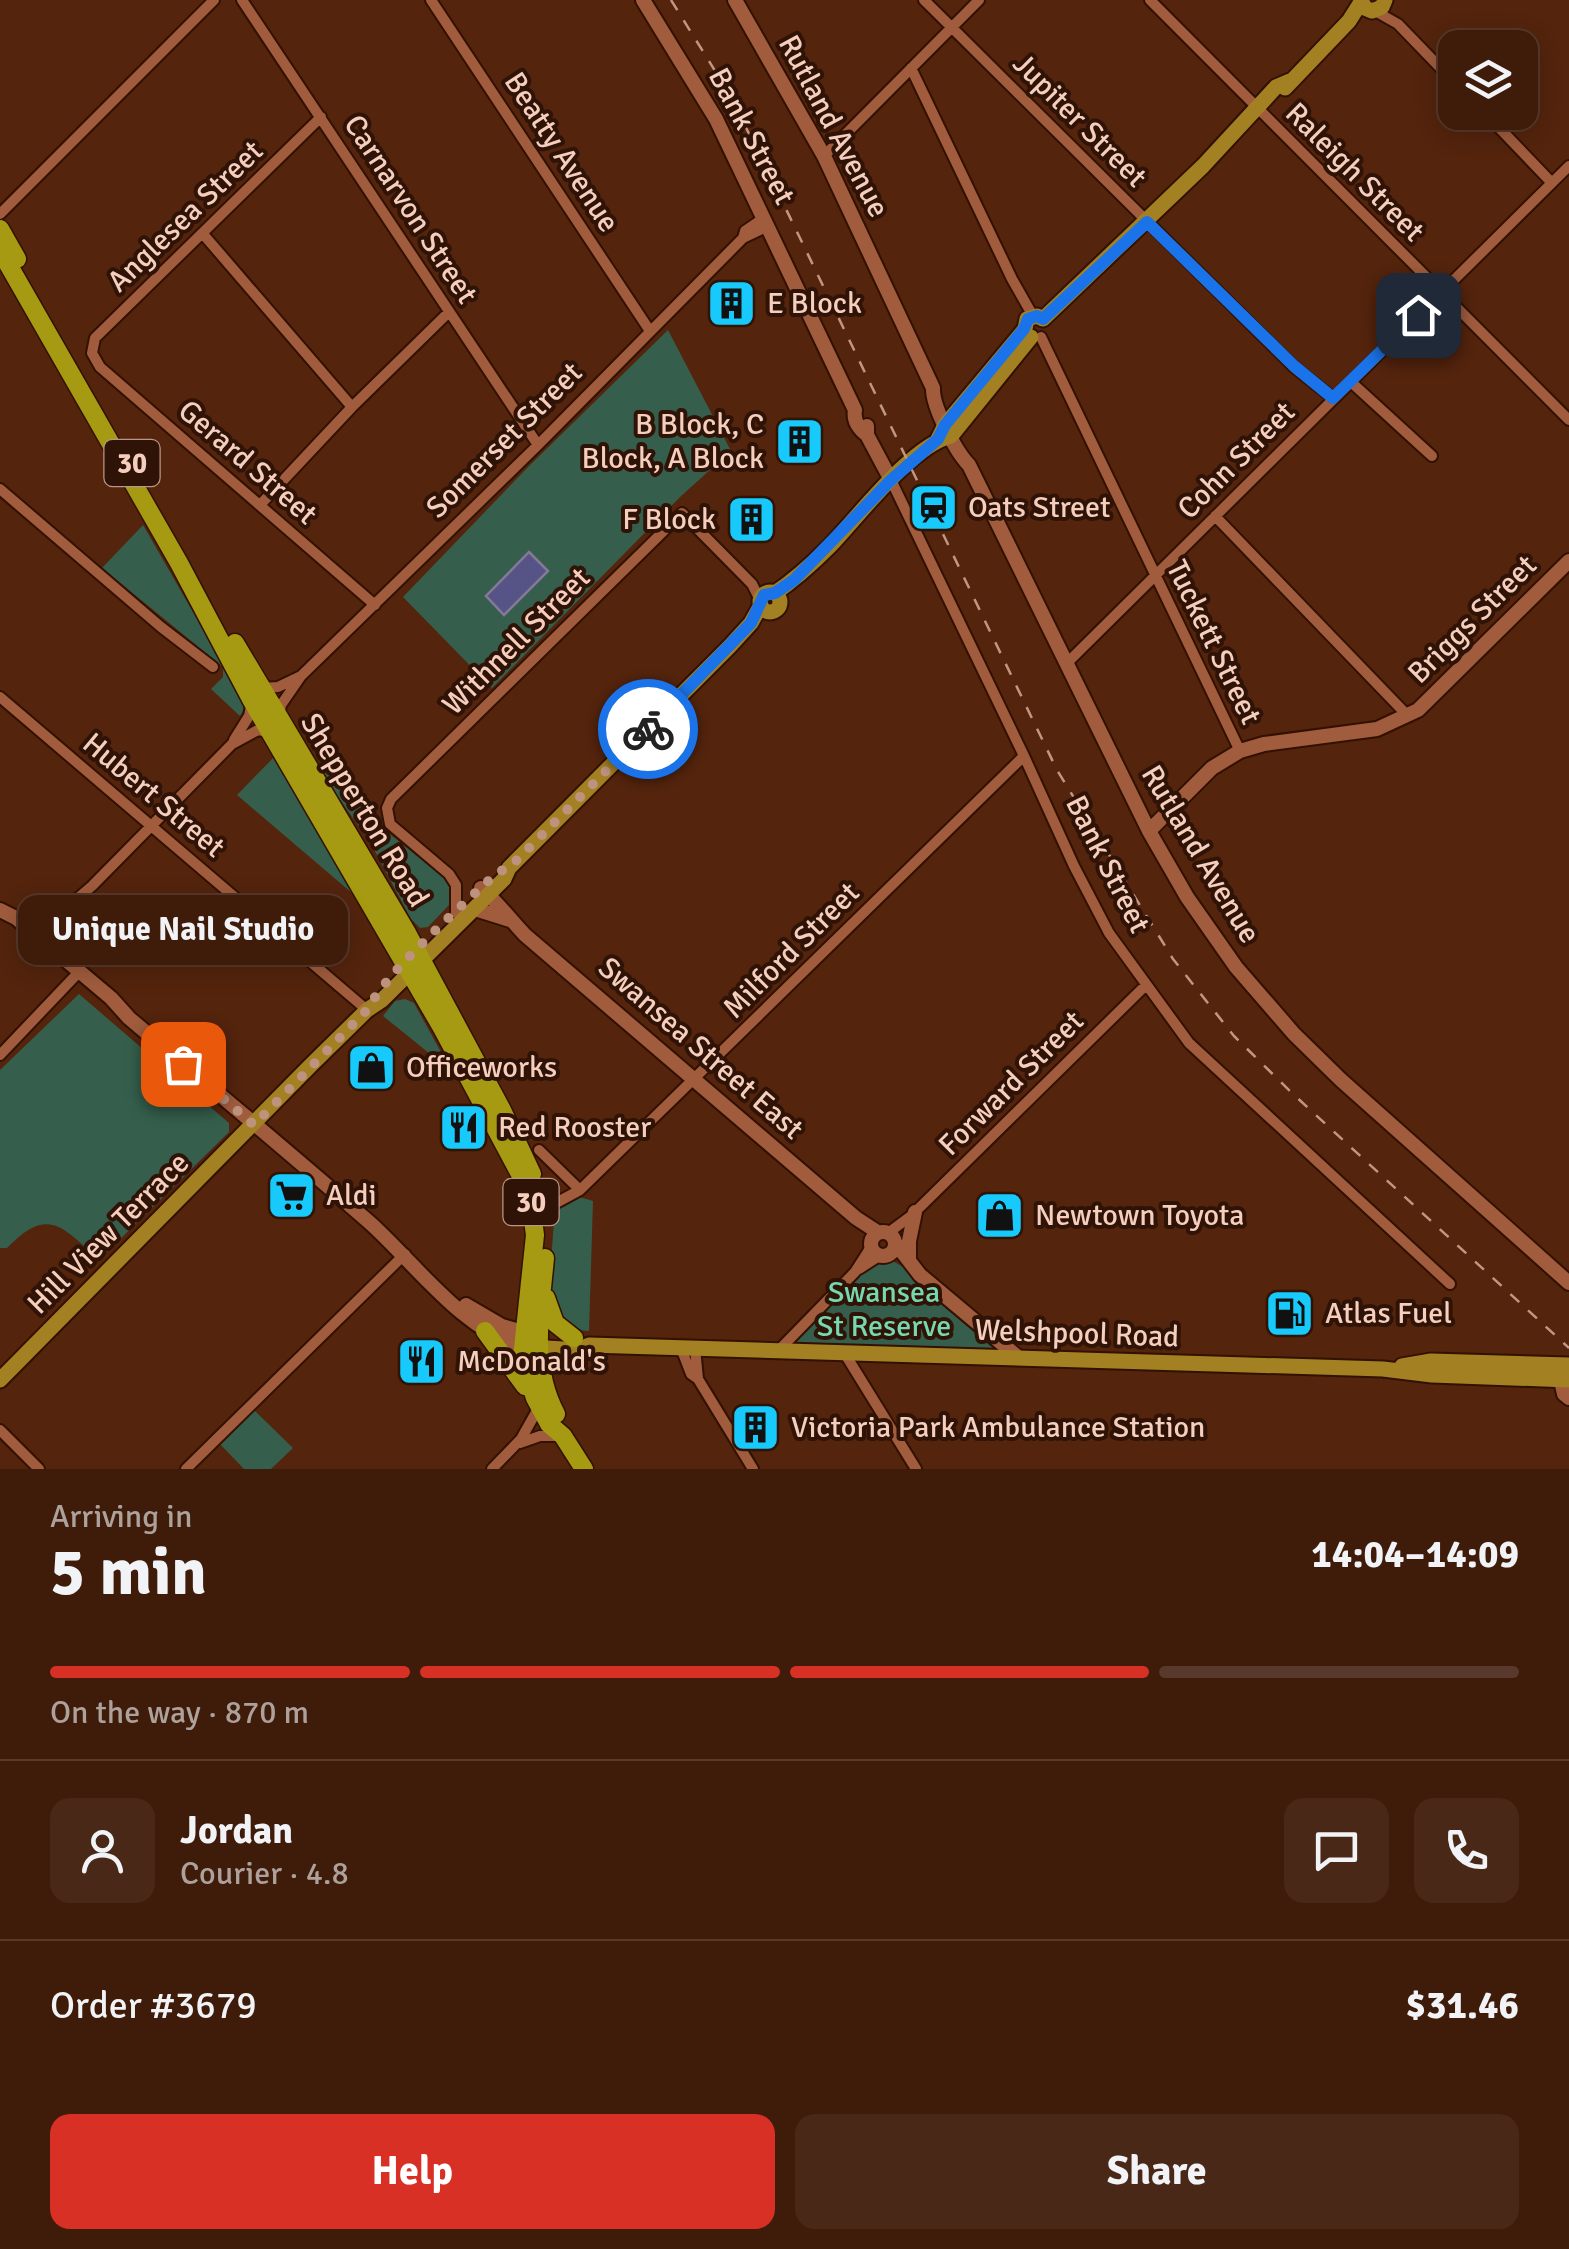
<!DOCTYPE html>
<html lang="en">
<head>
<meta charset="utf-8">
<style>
  :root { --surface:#3f1b0a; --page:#4a2818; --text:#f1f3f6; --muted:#ada19c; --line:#58392b; --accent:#d93025 }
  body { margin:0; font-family:Signika,sans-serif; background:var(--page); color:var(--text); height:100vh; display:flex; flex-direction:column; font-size:38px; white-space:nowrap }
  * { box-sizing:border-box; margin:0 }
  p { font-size:32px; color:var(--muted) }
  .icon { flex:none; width:55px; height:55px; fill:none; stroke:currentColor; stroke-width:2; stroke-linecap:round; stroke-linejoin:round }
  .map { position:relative; height:1469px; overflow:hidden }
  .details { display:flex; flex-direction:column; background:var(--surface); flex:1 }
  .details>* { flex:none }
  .controls { position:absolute; left:1438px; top:30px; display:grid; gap:20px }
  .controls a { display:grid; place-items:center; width:100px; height:100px; border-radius:20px; background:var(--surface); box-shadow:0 5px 25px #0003,0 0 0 2px var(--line); font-size:50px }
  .pin { position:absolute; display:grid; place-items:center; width:85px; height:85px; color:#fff; margin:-42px; border-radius:20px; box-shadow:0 5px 15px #0006 }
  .courier { position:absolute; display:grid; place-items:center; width:100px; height:100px; margin:-50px; border:8px solid #1a73e8; border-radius:50%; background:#fff; color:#222; box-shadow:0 2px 12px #0007 }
  .bubble { position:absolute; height:70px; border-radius:20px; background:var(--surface); box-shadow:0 5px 25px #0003,0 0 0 2px var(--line); font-size:32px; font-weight:700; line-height:70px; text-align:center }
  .head em { font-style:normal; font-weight:700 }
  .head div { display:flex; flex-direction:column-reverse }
  .head { display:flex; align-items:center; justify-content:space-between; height:170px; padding:0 50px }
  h1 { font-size:65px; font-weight:700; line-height:75px }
  .bar { display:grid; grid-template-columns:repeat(4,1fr); gap:15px 10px; align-content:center; height:120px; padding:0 50px }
  .bar i { height:12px; border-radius:8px; background:var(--line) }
  .bar .selected { background:var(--accent) }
  .bar p { grid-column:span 4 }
  .line { display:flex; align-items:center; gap:25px; padding:0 50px; border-top:2px solid var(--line) }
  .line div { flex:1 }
  .round { display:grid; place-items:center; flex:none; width:105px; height:105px; border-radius:20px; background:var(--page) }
  .primary-button { display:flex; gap:20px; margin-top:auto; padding:20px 50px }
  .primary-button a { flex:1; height:115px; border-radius:20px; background:var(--accent); color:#fff; font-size:40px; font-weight:700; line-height:115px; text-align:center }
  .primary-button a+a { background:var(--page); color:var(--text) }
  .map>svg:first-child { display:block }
  .green { fill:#355f4c }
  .water { fill:#565487; stroke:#867997; stroke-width:2.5 }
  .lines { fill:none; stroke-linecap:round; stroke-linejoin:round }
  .street-casing { stroke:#321102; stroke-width:14 }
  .secondary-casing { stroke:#321102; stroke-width:18 }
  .primary-casing { stroke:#321102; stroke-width:19 }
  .highway-casing { stroke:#321102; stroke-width:21 }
  .street { stroke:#a05c3d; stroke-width:10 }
  .secondary { stroke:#a05c3d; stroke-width:14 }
  .primary { stroke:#a38123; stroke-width:15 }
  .highway { stroke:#a59a11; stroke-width:18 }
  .rail { stroke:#c19784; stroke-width:2.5; stroke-dasharray:12 12; stroke-linecap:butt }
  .done { stroke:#bd927f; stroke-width:10; stroke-dasharray:0 18 }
  .route { stroke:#1a73e8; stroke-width:12 }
  .labels { text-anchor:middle; stroke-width:8; stroke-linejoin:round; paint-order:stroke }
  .shield { fill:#2f1307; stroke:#ba9686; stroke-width:2.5 }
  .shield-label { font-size:28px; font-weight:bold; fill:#f5cebd }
  .street-label { font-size:30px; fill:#f5cebd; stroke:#2f1307 }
  .poi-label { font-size:30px; fill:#f5cebd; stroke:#2f1307; text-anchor:start }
  .park-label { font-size:30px; fill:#76d8af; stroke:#2f1307 }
</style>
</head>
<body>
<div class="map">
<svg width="1569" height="1469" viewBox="0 0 1569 1469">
  <rect width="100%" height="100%" fill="#54240d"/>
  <path class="green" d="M668 330 731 451 680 497 492 688 403 597 529 466Z
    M143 525 243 699V711L240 716 211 689 223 677V667L102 568Z
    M275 756 359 899 237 795Z
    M313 762 371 812 381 827 443 877 450 888 449 905 428 927 420 928 411 919 370 842Z
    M79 994 229 1123V1132L99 1260C63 1227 48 1205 7 1248H0V1070Z
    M405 999 414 1003 447 1063 445 1066 383 1016 395 1001Z
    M576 1196 593 1201 589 1331C536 1330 554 1252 554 1215L557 1207 566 1204Z
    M882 1256 922 1276 1019 1358 782 1350 857 1272Z
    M254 1410 293 1448 271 1469H244L220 1444Z"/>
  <path class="water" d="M529 552 548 571 504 615 486 596Z"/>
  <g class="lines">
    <defs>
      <path id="street" d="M242 0 538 445
        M431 0 650 331
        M924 0 1294 367 1333 398
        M1150 0 1569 420
        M1375 11 1398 24 1455 83
        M911 68 1012 279 1033 316
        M1484 112 1552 183
        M321 117 95 338 92 353 100 367 375 605
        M824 156 979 0
        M0 214 214 0
        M203 234 352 407
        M743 238 768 226
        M1041 337 1240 751
        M1351 382 1432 456
        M891 480 1024 756 1074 866 1109 933 1189 1043 1450 1284
        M0 489 161 627 213 667
        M260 505 352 407 449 312
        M1215 516 1407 715
        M1067 663 1569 166
        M261 688 278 687 301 676
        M0 697 367 1010
        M279 715 281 705 301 676 538 445 743 238 745 231 764 218
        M234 740 249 716 252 702
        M456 913V885L449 874 390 824 387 808 391 799 682 513 752 584 760 600
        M30 939 92 886 232 744 258 730 269 732
        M37 946 58 923 59 916
        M0 1055 79 972
        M539 1150 580 1190
        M541 1205 556 1203 580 1190 1024 756
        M888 1233 911 1216 1145 986
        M859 1269 879 1256
        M681 1348 691 1374 698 1379 753 1469
        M695 1348 698 1379
        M779 1350 855 1272 871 1247
        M845 1354 916 1469
        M0 1430 39 1469
        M520 1443 540 1436H562
        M186 1469 405 1254
        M492 1469 521 1439 539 1407"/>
      <path id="secondary" d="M643 0 716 119 855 410C853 421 859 429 867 435
        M735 0 824 156 933 388C932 406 956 452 969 465L1149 831 1187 897 1236 967 1294 1034 1341 1080 1569 1283
        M867 426V435L891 480
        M1149 831 1212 768 1240 751 1264 744 1377 729 1418 710 1569 561
        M481 888C498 903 510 919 525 935L856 1218 879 1233
        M475 909 510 920
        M0 910 16 918 111 998 129 1018C209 1086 290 1153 369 1222 413 1261 464 1332 522 1346
        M871 1244a12 12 0 1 1 24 0a12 12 0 1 1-24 0Z
        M896 1244 920 1275 1019 1358
        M909 1260V1241L915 1212
        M466 1305 502 1326 523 1332
        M1559 1372 1564 1394 1569 1398"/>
      <path id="primary" d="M1361 0 1365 8 1372 11 1382 7 1385 0
        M1285 88 1349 21 1361 2
        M1043 319 1203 166 1276 87 1290 81
        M938 439 945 425 1025 329 1027 319 1037 316 1043 319
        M760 602a10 10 0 1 1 20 0a10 10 0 1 1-20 0Z
        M775 593C794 580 812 564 829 547 859 516 911 446 951 436L1031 337
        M531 1347 578 1350 589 1345 1383 1369 1432 1375 1569 1380
        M1402 1366 1431 1361 1569 1365
        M0 1380 310 1066 367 1010 382 1000 504 879 509 868 730 646 751 623 761 605"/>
      <path id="highway" d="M0 229 17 259
        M0 250 179 563 252 701 442 1028 521 1176 531 1205 535 1235 522 1358 535 1398 549 1424 563 1436 584 1469
        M235 643 406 931 502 1110 532 1174
        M545 1258C540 1312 530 1365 556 1414
        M546 1298 555 1323 574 1338
        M485 1331 525 1386"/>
    </defs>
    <use href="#street" class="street-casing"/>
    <use href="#secondary" class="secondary-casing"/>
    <use href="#primary" class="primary-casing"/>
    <use href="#highway" class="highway-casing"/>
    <use href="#street" class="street"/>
    <use href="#secondary" class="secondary"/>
    <use href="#primary" class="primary"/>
    <use href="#highway" class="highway"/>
    <path class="rail" d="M671 0 722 82 756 147 1057 770 1173 959 1234 1036 1293 1094 1569 1348"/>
  </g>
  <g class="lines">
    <path class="done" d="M183 1064 254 1125 367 1010C388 970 463 905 498 872L509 868 648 729"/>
    <path class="route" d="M648 729 751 623 764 595 775 593 794 580 891 480 938 439 945 425 1024 329 1028 319 1037 316 1043 319 1147 222 1294 366 1333 398 1418 315"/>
  </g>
  <defs>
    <symbol id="building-square" viewBox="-11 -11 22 22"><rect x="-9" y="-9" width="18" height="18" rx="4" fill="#17cafb" stroke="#2f1307"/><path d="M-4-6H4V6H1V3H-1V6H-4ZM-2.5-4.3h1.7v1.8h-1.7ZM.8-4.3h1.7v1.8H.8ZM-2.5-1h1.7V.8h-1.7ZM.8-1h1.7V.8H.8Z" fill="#111"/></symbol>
    <symbol id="station-square" viewBox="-11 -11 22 22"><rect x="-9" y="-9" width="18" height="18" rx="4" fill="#17cafb" stroke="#2f1307"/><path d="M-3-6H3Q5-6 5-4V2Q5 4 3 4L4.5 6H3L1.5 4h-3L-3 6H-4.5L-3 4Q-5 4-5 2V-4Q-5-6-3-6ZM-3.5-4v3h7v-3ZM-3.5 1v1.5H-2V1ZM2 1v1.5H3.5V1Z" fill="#111"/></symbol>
    <symbol id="shop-square" viewBox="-11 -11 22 22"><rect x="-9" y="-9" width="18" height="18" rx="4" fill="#17cafb" stroke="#2f1307"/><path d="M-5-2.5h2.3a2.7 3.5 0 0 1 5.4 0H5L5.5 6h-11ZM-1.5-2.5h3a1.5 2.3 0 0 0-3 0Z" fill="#111"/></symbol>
    <symbol id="restaurant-square" viewBox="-11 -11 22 22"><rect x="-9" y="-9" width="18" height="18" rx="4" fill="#17cafb" stroke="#2f1307"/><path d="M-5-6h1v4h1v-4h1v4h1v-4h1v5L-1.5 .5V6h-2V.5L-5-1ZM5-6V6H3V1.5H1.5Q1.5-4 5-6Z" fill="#111"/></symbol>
    <symbol id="supermarket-square" viewBox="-11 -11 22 22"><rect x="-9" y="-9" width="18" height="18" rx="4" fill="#17cafb" stroke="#2f1307"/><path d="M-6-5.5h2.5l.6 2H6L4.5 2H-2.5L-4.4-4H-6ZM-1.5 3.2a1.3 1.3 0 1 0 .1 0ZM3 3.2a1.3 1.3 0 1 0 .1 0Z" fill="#111"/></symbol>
    <symbol id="fuel-square" viewBox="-11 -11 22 22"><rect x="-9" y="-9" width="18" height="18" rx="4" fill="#17cafb" stroke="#2f1307"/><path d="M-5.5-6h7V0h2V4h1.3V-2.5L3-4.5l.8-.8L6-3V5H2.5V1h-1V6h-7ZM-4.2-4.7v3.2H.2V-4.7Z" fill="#111"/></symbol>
  </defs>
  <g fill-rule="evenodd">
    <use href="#building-square" x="704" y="276" width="55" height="55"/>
    <use href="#building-square" x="772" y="414" width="55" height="55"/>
    <use href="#station-square" x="906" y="480" width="55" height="55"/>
    <use href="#building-square" x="724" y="492" width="55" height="55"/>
    <use href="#shop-square" x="344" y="1040" width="55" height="55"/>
    <use href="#restaurant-square" x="436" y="1100" width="55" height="55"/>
    <use href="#supermarket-square" x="264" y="1168" width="55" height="55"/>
    <use href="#shop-square" x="972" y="1188" width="55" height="55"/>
    <use href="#fuel-square" x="1262" y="1286" width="55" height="55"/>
    <use href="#restaurant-square" x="394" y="1334" width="55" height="55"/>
    <use href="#building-square" x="728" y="1400" width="55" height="55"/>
  </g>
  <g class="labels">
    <g class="shield">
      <rect x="104.5" y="440" width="55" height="46" rx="8"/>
      <rect x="503.5" y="1179" width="55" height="46" rx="8"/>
    </g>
    <g class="shield-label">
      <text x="132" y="473">30</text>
      <text x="531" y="1212">30</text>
    </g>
    <g class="street-label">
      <text transform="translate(1080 120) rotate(45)" y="10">Jupiter Street</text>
      <text transform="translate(834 126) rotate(62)" y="10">Rutland Avenue</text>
      <text transform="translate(752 136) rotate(62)" y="10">Bank Street</text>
      <text transform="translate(562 152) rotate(57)" y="10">Beatty Avenue</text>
      <text transform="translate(1355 172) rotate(45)" y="10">Raleigh Street</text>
      <text transform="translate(411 209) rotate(57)" y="10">Carnarvon Street</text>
      <text transform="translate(185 216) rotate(-44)" y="10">Anglesea Street</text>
      <text transform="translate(504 440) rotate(-45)" y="10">Somerset Street</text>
      <text transform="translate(1236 460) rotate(-45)" y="10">Cohn Street</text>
      <text transform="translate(248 462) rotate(41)" y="10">Gerard Street</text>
      <text transform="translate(1472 619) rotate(-45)" y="10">Briggs Street</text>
      <text transform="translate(516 641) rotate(-45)" y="10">Withnell Street</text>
      <text transform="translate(1214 642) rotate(64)" y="10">Tuckett Street</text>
      <text transform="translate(154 795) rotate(40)" y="10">Hubert Street</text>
      <text transform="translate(365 810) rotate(59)" y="10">Shepperton Road</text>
      <text transform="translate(1201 854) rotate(59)" y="10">Rutland Avenue</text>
      <text transform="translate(1108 864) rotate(63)" y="10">Bank Street</text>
      <text transform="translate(791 950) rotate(-45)" y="10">Milford Street</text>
      <text transform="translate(701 1048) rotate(41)" y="10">Swansea Street East</text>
      <text transform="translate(1011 1083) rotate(-45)" y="10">Forward Street</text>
      <text transform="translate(108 1233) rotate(-45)" y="10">Hill View Terrace</text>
      <text transform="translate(1077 1333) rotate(2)" y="10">Welshpool Road</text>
    </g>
    <g class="poi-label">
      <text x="767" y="313">E Block</text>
      <text x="764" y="434" text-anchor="end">B Block, C<tspan x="764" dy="34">Block, A Block</tspan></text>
      <text x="968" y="517">Oats Street</text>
      <text x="716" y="529" text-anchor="end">F Block</text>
      <text x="406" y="1077">Officeworks</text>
      <text x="498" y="1137">Red Rooster</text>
      <text x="326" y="1205">Aldi</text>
      <text x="1035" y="1225">Newtown Toyota</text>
      <text x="1325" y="1323">Atlas Fuel</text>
      <text x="457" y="1371">McDonald's</text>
      <text x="791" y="1437">Victoria Park Ambulance Station</text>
    </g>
    <g class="park-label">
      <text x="884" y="1302">Swansea<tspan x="884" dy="34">St Reserve</tspan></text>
    </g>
  </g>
</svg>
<div class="controls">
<a><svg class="icon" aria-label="layers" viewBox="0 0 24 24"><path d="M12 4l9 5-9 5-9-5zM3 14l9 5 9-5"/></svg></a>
</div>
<div class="pin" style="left:183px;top:1064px;background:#ea580c"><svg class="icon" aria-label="bag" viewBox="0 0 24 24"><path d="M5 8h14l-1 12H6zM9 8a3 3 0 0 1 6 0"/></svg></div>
<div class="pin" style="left:1418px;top:315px;background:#1f2937"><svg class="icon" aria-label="home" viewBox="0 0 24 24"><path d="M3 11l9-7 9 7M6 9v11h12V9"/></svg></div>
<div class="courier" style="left:648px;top:729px"><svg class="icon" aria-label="bike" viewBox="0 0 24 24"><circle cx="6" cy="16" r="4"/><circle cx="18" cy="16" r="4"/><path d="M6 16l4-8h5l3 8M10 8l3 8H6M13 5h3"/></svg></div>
<div class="bubble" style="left:18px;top:895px;width:330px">Unique Nail Studio</div>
</div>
<section class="details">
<div class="head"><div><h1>5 min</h1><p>Arriving in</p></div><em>14:04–14:09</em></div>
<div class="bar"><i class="selected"></i><i class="selected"></i><i class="selected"></i><i></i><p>On the way · 870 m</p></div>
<div class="line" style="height:180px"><a class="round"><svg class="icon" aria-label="person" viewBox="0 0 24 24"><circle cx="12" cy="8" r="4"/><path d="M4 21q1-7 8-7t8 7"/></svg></a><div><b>Jordan</b><p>Courier · 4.8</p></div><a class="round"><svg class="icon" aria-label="chat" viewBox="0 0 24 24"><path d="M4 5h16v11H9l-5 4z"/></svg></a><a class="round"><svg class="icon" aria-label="phone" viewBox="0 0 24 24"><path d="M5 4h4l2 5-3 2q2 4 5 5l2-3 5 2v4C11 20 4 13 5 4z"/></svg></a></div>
<div class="line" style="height:130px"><div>Order #3679</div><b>$31.46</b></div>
<div class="primary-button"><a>Help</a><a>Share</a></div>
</section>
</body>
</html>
